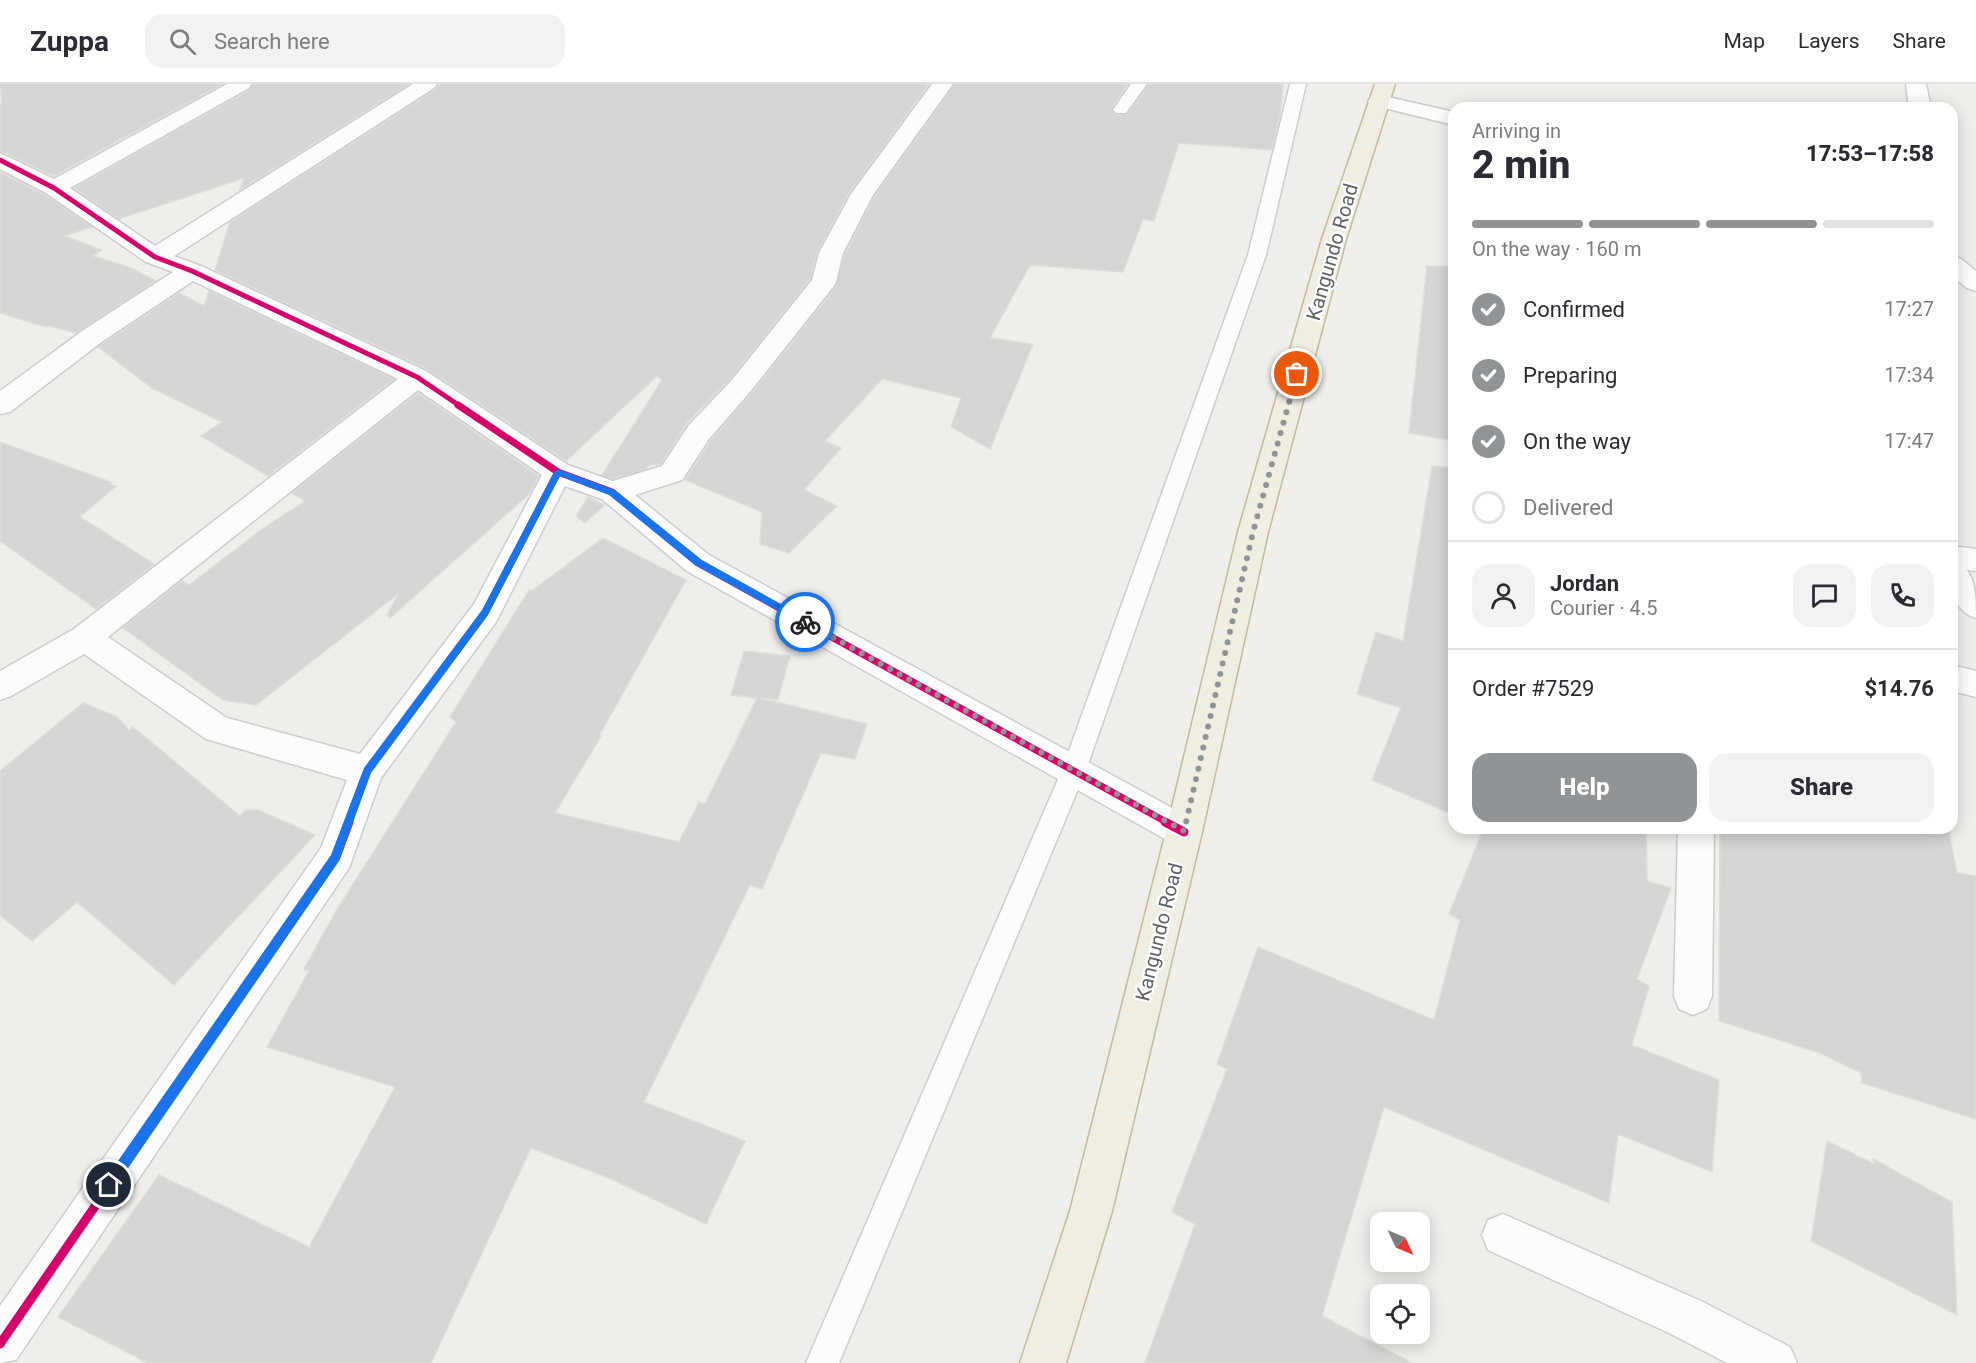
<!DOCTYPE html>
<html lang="en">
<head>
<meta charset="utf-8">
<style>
  :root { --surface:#fff; --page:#f2f2f3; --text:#2b2b33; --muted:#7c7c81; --line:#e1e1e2; --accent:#919496 }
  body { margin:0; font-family:Roboto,sans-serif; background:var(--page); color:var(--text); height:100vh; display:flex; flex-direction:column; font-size:22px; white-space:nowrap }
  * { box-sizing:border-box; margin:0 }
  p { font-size:20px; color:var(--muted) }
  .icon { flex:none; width:33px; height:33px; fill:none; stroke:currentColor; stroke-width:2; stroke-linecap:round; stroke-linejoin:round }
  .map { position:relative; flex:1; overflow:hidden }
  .drawer { position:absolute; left:1448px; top:18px; width:510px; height:732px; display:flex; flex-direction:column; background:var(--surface); border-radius:18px; box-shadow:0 3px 15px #0003 }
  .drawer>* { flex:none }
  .needle { width:39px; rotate:134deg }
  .tools { position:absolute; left:1370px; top:1128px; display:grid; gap:12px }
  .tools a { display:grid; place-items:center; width:60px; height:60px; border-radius:12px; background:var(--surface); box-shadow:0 3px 15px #0003; font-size:30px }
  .pin { position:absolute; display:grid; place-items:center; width:51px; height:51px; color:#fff; margin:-26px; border:3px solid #fff; border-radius:50%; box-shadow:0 2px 6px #0007 }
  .courier { position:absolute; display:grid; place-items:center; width:60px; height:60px; margin:-30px; border:4px solid #1a73e8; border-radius:50%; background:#fff; color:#222; box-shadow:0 2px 8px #0007 }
  .headline em { font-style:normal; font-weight:800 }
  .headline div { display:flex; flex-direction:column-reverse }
  .headline { display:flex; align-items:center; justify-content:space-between; height:102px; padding:0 24px }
  h1 { font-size:39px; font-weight:800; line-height:45px }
  .bar { display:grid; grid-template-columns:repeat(4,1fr); gap:9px 6px; align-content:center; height:72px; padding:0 24px }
  .bar i { height:8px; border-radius:4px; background:var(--line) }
  .bar .active { background:var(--accent) }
  .bar p { grid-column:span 4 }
  .line { display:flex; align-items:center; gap:15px; padding:0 24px; border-top:2px solid var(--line) }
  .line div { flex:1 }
  .round { display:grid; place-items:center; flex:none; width:63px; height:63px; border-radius:18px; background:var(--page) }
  ol { padding:0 24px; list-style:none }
  li { display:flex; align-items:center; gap:18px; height:66px }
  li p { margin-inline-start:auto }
  li .icon { padding:6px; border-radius:50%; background:var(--accent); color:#fff; stroke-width:4 }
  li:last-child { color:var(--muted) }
  li i { width:33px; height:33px; border:3px solid var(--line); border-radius:50% }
  .button { display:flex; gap:12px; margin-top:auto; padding:12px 24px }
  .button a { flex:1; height:69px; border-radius:18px; background:var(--accent); color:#fff; font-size:24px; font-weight:800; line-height:69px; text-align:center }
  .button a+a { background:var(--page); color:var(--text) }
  header { display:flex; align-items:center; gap:36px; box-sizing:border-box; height:84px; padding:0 30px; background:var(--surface); border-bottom:2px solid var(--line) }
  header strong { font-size:28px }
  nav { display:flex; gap:33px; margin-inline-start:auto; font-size:21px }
  .search { width:420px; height:54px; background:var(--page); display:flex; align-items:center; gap:15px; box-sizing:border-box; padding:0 21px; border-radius:18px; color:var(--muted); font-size:22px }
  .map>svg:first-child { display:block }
  .building { fill:#d6d5d3; stroke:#deddd9; stroke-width:1.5 }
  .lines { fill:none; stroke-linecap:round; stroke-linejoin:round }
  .lane-casing { stroke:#cbcccc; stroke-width:3 }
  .street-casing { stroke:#cbcccc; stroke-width:3 }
  .secondary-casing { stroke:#cacacb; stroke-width:3 }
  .highway-casing { stroke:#c8b996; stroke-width:3 }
  .lane { fill:#fdfcfc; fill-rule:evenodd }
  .street { fill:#fdfcfc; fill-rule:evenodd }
  .secondary { fill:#fdfcfc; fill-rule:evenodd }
  .highway { fill:#f0ede3; fill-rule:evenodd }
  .cycleway-far2-casing { stroke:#fff; stroke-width:8 }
  .cycleway-far1-casing { stroke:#fff; stroke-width:10 }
  .cycleway-casing { stroke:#fff; stroke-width:13 }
  .cycleway-far2 { stroke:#d6006c; stroke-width:5 }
  .cycleway-far1 { stroke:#d6006c; stroke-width:7 }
  .cycleway { stroke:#d6006c; stroke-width:9 }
  .route { fill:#1a73e8 }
  .done { stroke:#919496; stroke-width:6; stroke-dasharray:0 10.8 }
  .labels { text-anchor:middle; stroke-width:4.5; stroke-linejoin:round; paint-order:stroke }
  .street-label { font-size:20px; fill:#5f6368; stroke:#fff }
</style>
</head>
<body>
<header>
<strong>Zuppa</strong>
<div class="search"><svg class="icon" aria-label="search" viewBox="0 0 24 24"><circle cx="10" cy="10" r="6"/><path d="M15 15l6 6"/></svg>Search here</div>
<nav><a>Map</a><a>Layers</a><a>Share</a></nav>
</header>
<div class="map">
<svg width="1976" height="1279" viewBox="0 0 1976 1279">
  <rect width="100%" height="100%" fill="#efeeea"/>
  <path class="building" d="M0 0H222L54 92 0 67V20L2 19Z
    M254 0H409L240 106 244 94 119 135 74 104 250 6Z
    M439 0H929L849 109 817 168 810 195 730 295 687 339 661 380 650 381 646 385 613 395 602 391 662 296 657 292 566 377 427 285 215 186 230 138 435 6Z
    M955 0H1128L1111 25 1116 31 1128 30 1149 0H1283L1281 26 1272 66 1179 59 1154 137 1143 135 1123 188 1030 181 990 254 1033 260 990 365 951 343 961 314 882 295 825 357 841 364 804 406 837 422 789 469 760 460 762 428 685 396 711 356 752 309 835 204 845 170 875 112Z
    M0 88 45 111 92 143 64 152 102 166 93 172 131 184 156 197 76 249 49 242 46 243 0 229Z
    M1427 182 1454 183V357L1409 349Z
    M209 207 394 295 268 392 201 352 222 338 152 304 98 263 179 209 204 222Z
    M418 309 539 392 529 410 390 534 387 531 398 510 256 621 223 616 123 544 182 497 189 501 265 443 305 417 292 409Z
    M0 358 111 398 109 400 116 402 80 433 154 480 96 525 0 457Z
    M1432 382 1454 384V731L1372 696 1401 624 1357 610 1376 548 1403 557Z
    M588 413 605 421 585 439 576 432Z
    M603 454 686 496 599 652H601L555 729 679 758 699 718 705 720 757 614 731 611 744 567 790 572 778 616 760 614 867 640 855 675 821 669 762 805 750 801 644 1018 745 1057 706 1140 609 1094 531 1064 431 1279H148L58 1233 159 1091 309 1163 395 1003 267 963 309 887 304 885 336 827 456 638 450 633 529 506H533Z
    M83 619 117 633 129 646 133 643 240 732 246 726H258L315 751 174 901 77 818 32 857 0 831V687Z
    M1484 744H1646L1647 797 1671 804 1637 895 1649 902 1632 961 1719 996 1712 1088 1618 1050 1609 1119 1384 1023 1322 1232 1412 1279H1145L1195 1140 1172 1128 1227 985 1217 980 1258 863 1434 936 1460 836 1449 830Z
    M1720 744H1948L1957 789 1976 792V1035L1862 999 1861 989 1820 969 1719 937Z
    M1827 1057 1874 1080 1873 1075 1952 1118 1957 1231 1811 1157Z"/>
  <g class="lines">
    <defs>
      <path id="lane" d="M1131 0H1147L1126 29H1116L1113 26Z
        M1290 0H1306L1266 171 1086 686 839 1279H806L1062 686 1248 171Z"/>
      <path id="street" d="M227 0H252L249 4 70 104 155 162 413 0H437L434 4 174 172 201 182 426 287 568 381 613 397 662 382 689 341 732 296 812 196 819 169 851 110 932 0H953L873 111 843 169 836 198 833 203 750 308 709 355 682 396 635 411 709 471 1196 737 1202 748 1196 759 1184 764 1172 759 687 487 602 415 565 402 496 538 381 694 349 784 16 1276 0 1279V1222L321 764 347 696 206 655 84 570 11 612 0 616V587L74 545 398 295 193 197 103 257 10 328 0 330V307L85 245 173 188 146 178 46 109 0 85V69L54 95ZM418 306 542 391 474 520 360 670 227 634 108 553Z
        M1906 0H1926L1931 24H1909Z
        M1952 172 1961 175 1976 187V207L1967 204 1952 192Z
        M1952 462 1976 465V487L1952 484Z
        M1952 581 1976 587V613L1952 607Z
        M1678 744H1714L1712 912 1707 925 1693 931 1679 925 1674 912Z
        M1503 1130 1701 1217 1790 1263 1797 1279H1727L1669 1249 1488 1166 1482 1151 1488 1136Z"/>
      <path id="secondary" d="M1379 11 1454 28V41L1372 21 1368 17 1372 13Z
        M1952 475C1976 484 1976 510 1976 534 1950 526 1950 498 1952 475Z"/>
      <path id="highway" d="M1375 0H1395L1346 155 1268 448 1202 748 1112 1127 1066 1279H1020L1070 1127 1166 748 1238 448 1322 155Z"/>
    </defs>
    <use href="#lane" class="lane-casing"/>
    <use href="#street" class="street-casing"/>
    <use href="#secondary" class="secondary-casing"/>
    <use href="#highway" class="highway-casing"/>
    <use href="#lane" class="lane"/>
    <use href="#street" class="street"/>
    <use href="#secondary" class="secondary"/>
    <use href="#highway" class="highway"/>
    <defs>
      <path id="cycleway-far2" d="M0 76 54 104 155 173 192 187 417 293 460 322"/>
      <path id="cycleway-far1" d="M458 321 558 388 612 408 698 479 1168 739
        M348 739 367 687 485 529 558 388"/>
      <path id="cycleway" d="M1165 738 1184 748
        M0 1260 336 773 349 738"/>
    </defs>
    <use href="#cycleway-far2" class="cycleway-far2-casing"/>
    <use href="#cycleway-far1" class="cycleway-far1-casing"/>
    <use href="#cycleway" class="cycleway-casing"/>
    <use href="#cycleway-far2" class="cycleway-far2"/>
    <use href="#cycleway-far1" class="cycleway-far1"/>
    <use href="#cycleway" class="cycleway"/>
  </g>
  <path class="route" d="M558 385 615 406 702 476 808 535V540H802L695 481 609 411 560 392 488 531 371 689 339 777 113 1106 109 1108 104 1106 102 1101 104 1097 331 771 364 684 482 526 554 388Z"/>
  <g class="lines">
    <path class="done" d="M805 538 1184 747 1253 448 1297 290"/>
  </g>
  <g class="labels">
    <g class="street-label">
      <text transform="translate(1332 168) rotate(-74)" y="7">Kangundo Road</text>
      <text transform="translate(1159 848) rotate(-76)" y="7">Kangundo Road</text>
    </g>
  </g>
</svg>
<div class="tools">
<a><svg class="needle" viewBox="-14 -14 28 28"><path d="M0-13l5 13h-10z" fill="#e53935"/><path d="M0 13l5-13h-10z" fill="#7c7c81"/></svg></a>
<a><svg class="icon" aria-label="locate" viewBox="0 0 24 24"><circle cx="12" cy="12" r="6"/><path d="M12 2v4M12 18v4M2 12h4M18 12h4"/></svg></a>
</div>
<div class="pin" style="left:1297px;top:290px;background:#ea580c"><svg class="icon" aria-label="bag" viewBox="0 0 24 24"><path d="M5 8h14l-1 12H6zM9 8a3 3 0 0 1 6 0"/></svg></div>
<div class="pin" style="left:109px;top:1101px;background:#1f2937"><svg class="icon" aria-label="home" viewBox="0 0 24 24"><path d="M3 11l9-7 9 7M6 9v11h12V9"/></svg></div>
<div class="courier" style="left:805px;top:538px"><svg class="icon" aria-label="bike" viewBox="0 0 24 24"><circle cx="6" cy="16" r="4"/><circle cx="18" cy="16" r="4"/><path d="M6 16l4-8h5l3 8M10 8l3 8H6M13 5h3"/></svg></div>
<section class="drawer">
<div class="headline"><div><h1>2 min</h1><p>Arriving in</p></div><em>17:53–17:58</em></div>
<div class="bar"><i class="active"></i><i class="active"></i><i class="active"></i><i></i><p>On the way · 160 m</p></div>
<ol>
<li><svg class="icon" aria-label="check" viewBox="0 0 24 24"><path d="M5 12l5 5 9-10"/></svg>Confirmed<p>17:27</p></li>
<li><svg class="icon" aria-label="check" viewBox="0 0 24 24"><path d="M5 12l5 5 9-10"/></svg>Preparing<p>17:34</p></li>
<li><svg class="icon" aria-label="check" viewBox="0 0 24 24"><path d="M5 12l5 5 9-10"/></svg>On the way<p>17:47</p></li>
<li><i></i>Delivered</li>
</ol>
<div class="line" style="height:108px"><a class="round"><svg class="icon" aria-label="person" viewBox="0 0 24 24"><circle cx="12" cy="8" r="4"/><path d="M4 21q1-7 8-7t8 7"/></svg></a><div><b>Jordan</b><p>Courier · 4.5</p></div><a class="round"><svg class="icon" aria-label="chat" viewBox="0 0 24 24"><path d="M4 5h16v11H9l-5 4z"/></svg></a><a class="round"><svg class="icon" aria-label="phone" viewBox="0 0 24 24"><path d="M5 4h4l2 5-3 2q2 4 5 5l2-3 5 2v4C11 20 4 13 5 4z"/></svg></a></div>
<div class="line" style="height:78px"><div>Order #7529</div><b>$14.76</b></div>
<div class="button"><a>Help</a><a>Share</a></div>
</section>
</div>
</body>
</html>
